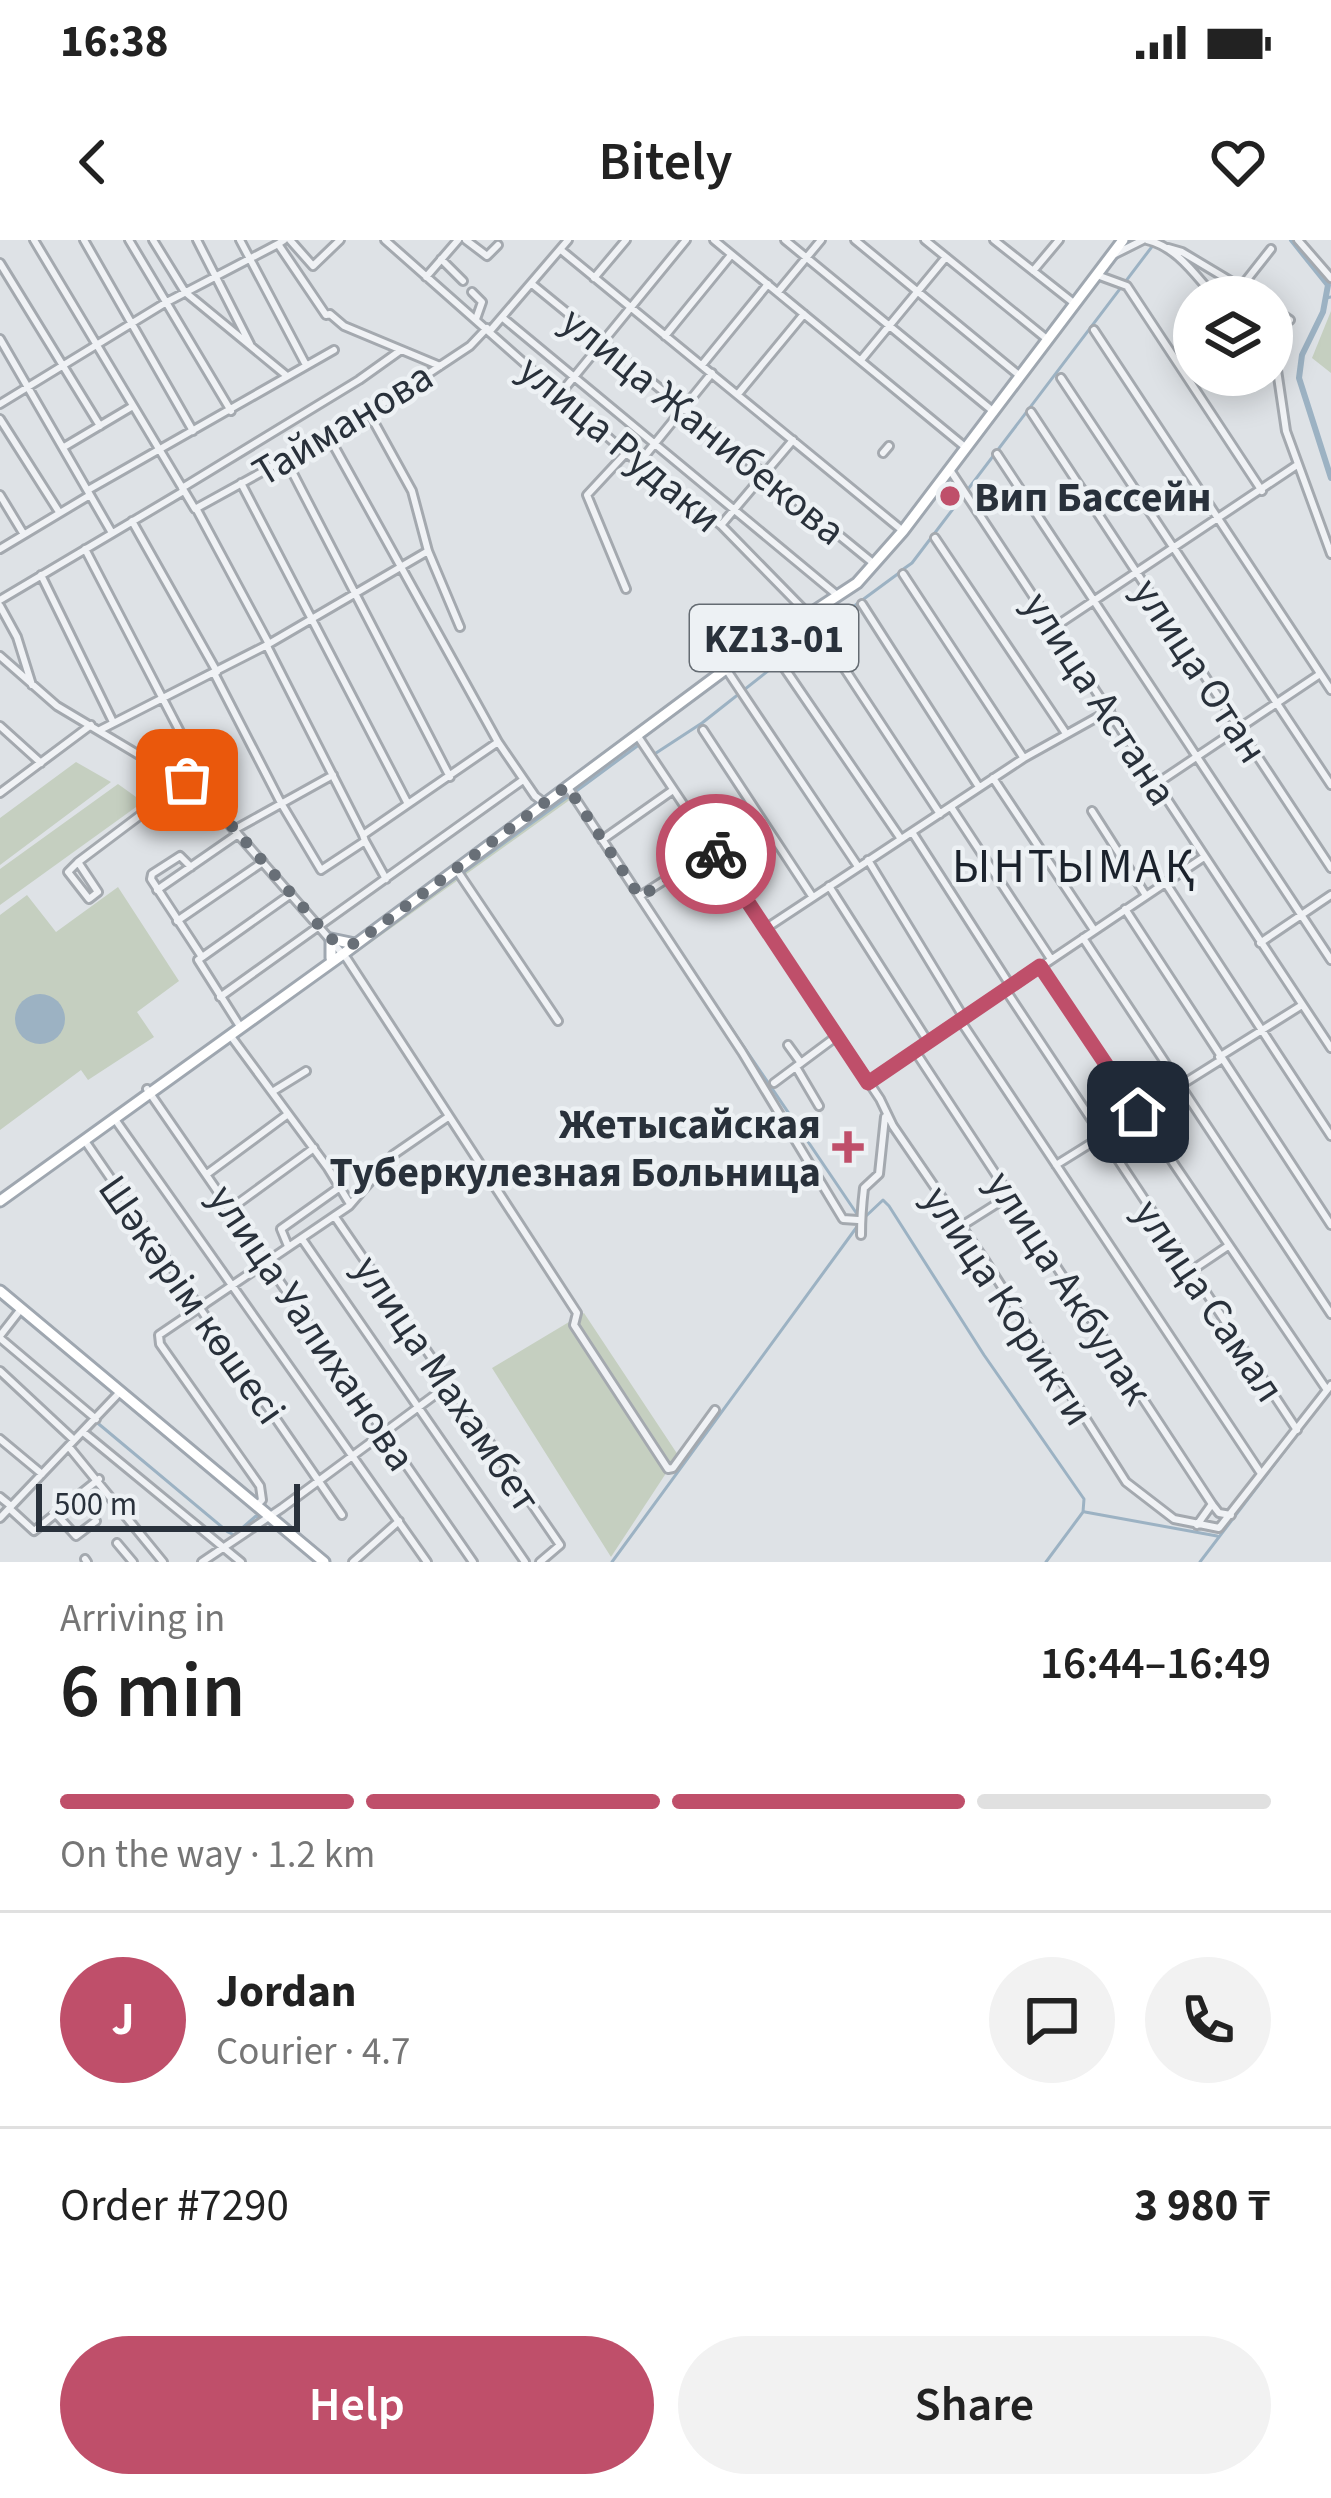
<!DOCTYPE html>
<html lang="en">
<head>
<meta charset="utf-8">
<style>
  :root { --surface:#fff; --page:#f2f2f2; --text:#222; --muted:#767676; --line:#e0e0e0; --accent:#bf4f6a }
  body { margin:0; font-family:"Source Sans 3",sans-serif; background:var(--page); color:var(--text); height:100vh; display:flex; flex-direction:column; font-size:45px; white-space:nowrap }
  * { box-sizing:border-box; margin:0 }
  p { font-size:39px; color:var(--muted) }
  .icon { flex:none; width:66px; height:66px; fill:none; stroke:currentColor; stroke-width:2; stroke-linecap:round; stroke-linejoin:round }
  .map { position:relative; height:1322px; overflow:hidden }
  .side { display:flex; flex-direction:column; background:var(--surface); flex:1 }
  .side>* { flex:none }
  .buttons { position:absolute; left:1173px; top:36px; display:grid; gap:24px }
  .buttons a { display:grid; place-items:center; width:120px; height:120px; border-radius:50%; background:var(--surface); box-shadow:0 6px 30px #0003; font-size:60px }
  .scale { position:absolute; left:36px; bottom:30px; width:264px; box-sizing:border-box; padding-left:12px; border:6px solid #29313b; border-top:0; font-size:33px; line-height:42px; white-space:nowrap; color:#29313b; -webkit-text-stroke:9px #edf1f4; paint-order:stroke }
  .pin { position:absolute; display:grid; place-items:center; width:102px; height:102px; color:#fff; margin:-51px; border-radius:24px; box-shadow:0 6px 18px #0006 }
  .courier { position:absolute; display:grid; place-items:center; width:120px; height:120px; margin:-60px; border:9px solid #bf4f6a; border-radius:50%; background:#fff; color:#222; box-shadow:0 3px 15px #0007 }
  .summary em { font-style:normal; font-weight:600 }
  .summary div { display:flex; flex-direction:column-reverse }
  .summary { display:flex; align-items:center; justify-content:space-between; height:204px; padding:0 60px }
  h1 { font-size:78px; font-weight:600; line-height:90px }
  .bar { display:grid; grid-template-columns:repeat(4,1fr); gap:18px 12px; align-content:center; height:144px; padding:0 60px }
  .bar i { height:15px; border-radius:9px; background:var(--line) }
  .bar .on { background:var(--accent) }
  .bar p { grid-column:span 4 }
  .line { display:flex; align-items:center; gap:30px; padding:0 60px; border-top:3px solid var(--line) }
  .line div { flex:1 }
  .round { display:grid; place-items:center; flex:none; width:126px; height:126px; border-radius:63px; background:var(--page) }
  .primary-button { display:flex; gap:24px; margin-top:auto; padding:24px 60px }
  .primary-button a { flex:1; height:138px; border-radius:72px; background:var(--accent); color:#fff; font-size:48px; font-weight:600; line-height:138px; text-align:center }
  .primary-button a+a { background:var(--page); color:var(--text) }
  .status { display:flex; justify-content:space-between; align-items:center; height:84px; padding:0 60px; background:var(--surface); direction:ltr }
  .status svg { height:33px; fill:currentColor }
  header { display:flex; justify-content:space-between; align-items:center; height:156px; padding:0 60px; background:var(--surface); font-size:54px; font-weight:600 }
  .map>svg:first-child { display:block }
  .green { fill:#c5cfc0 }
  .water { fill:#9cb2c3 }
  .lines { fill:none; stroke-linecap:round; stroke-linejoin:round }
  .stream { stroke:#9cb2c3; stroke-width:3 }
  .canal { stroke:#9cb2c3; stroke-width:6 }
  .minor-casing { stroke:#a4a9af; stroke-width:12 }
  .major-casing { stroke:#9fa7b0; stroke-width:15 }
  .minor { stroke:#f0f2f5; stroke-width:6 }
  .major { stroke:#fff; stroke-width:9 }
  .done { stroke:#686f77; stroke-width:12; stroke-dasharray:0 21.6 }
  .route { stroke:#bf4f6a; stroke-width:15 }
  .poi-dot { fill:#bf4f6a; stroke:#edf1f4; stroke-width:4.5 }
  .labels { text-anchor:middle; stroke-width:9; stroke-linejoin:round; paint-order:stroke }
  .shield { fill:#edf1f4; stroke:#646b72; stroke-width:3 }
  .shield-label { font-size:39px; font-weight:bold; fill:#29313b }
  .street-label { font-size:42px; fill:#29313b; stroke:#edf1f4 }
  .poi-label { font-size:42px; font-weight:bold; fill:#29313b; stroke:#edf1f4; text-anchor:start }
  .quarter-label { font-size:48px; letter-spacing:3px; fill:#1b222c; stroke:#edf1f4 }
</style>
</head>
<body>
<div class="status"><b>16:38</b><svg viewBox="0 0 49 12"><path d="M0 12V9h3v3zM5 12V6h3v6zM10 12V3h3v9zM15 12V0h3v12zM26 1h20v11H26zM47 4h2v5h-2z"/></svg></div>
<header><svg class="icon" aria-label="back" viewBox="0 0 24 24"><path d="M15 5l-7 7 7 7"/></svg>Bitely<svg class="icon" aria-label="heart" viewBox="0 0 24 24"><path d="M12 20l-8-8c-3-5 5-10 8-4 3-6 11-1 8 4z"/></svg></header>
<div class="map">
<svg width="1331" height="1322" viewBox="0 0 1331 1322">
  <rect width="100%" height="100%" fill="#dee2e6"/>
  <path class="green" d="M1331 71V133L1312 118Z
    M76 522 111 542 0 625V578Z
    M118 544 143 562 0 665V629Z
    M568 554 571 559 355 714 353 710Z
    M118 647 179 741 137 772 154 797 88 840 81 830 0 890V675L27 655 56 692Z
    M584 1073 678 1215 611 1317 492 1128Z"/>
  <path class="water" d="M15 779a25 25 0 1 1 50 0a25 25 0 1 1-50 0Z"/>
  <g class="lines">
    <path class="stream" d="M1326 58 1331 57
      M902 330 912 323 1157 0
      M823 389 899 333
      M653 515 702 483 816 393
      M575 552 640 504
      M356 710 569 556
      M687 723 857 974
      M865 977 883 960 889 966 984 1115 1084 1259 1083 1272 1046 1322
      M94 1180 228 1292 234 1295 256 1276 273 1286 317 1322
      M1085 1272 1217 1296
      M612 1322 859 984
      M1200 1322 1331 1150"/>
    <path class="canal" d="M1292 0 1328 45 1323 72 1302 115 1299 138 1331 238"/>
    <defs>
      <path id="minor" d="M34 0 195 269 369 173 470 106 487 88
        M84 0 193 191
        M129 0 231 171
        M153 0 185 52 287 136
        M197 0 250 104
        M240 0 306 125
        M284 0 278 4 326 75 330 74 344 86 440 126
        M290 0 313 26 340 0
        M385 0 626 213 721 285 810 376 940 574
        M466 0 487 16 498 5
        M714 0 965 207
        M785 0 994 172
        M855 0 1020 136
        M925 0 1048 100
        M994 0 1075 64
        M1147 0C1177 7 1195 35 1215 57
        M1298 0 1331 38
        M1168 8 1182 12 1257 57
        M561 10 903 291
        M1115 14 1143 0
        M441 19 463 41
        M0 23 100 186
        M1033 31 1059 0
        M1097 35 1127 46 1262 251
        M426 37 458 0
        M594 38 626 0
        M532 44 873 323
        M1241 47 1271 9
        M472 52 482 62 476 79
        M778 52 821 0
        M1272 68 1290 80
        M503 78 837 355
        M1094 90 1331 450
        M490 91 568 0
        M665 96 731 15
        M0 99 112 293
        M861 120 946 17
        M1272 121 1277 130 1286 191 1331 314
        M702 125 768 44
        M1061 138 1331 545
        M560 154 686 0
        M738 154 804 74
        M0 164 165 63 278 4
        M1031 172 1331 628
        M369 173 412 251 428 311 460 387
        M0 179 59 272
        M329 197 498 502 535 556 543 562
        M64 207 133 166
        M626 213 587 255 626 349
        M883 213 889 206
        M997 214 1331 720
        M285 218 450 537
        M639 223 712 133
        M950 230 1331 808
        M241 243 408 564
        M182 248 359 140 401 110
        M88 250 334 110
        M0 255 23 293
        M197 270 269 404
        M132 281 217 432
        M722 284 793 200
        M935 298 1065 492
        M0 309 90 255
        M85 309 204 538
        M903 334 1023 517
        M41 335 113 482
        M0 360 182 252
        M862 364 979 547
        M0 366 17 397 32 445
        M1056 386 1297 225
        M267 406 363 595
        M0 416 57 466 201 552 347 719 577 1073 574 1085 668 1229 673 1228 715 1170
        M726 429 857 625
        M785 429 901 599
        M214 433 281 563 321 630 365 601 363 595 498 502
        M0 486 41 523
        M100 490 267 405 428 311
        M703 490 812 656
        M637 495 880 859 893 886 986 1022 1126 1242 1174 1279 1219 1288 1331 1145
        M993 538 1094 690
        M1159 542 1320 434
        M567 546 742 812 843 979 858 980
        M0 553 91 485
        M951 567 1051 719
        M1092 571 1145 654
        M234 590 333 535
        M912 592 1010 745
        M602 600 673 550
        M365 601 386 639
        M868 620 964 778
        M78 622 68 632 89 659 98 652 78 622 187 540
        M191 627 180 616 152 634 151 639 202 717
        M456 629 558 781
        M1165 642 1331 896
        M829 646 927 800
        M157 650 238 594
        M640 656 713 609
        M1125 669 1331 985
        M177 681 263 622
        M765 689 1024 518 1110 470
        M1083 698 1331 1074
        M1260 703 1331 655
        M1040 726 1327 1150
        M1005 749 1297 1190
        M220 757 523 540
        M960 780 1260 1232
        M241 788 198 720 291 654
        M230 795 328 928 350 964
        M788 805 801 823
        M915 811 1212 1264 1219 1273 1231 1275
        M1219 817 1302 765
        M796 827 819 866
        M774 843 837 796
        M868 843 1204 617
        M147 849 473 1322
        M272 852 306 831
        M1138 872 1221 820
        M114 878 427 1322
        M85 901 342 1275
        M1056 925 1101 897
        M207 934 288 874
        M229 970 314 908
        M335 977 560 1305 540 1322
        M960 987 1009 956
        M861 995C861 980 862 965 864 948L879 934 885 877
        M302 999 525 1322
        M288 1006 281 989 340 947
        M1191 1031 1228 1006
        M0 1096 21 1069
        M0 1098 96 1179
        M0 1131 74 1200
        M83 1192 241 1322
        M0 1199 42 1234
        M69 1207 163 1322
        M0 1257 11 1266
        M258 1264 262 1260 260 1246 160 1104 159 1095 349 966 393 915 448 877
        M10 1269 34 1291 99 1239
        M57 1275 76 1296 96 1281
        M0 1278 120 1152
        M1197 1285 1212 1264
        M117 1303 133 1322
        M85 1319 87 1322
        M202 1322 282 1268 447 1146
        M353 1322 399 1281"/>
      <path id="major" d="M331 718V699L355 704
        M0 961 339 717 726 429 857 343 903 291 1123 0
        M0 1051 324 1322"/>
    </defs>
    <use href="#minor" class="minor-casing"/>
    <use href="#major" class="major-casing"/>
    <use href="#minor" class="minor"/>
    <use href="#major" class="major"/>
  </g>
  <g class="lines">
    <path class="done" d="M187 540 202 552 331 699 355 704 567 546 640 657 712 609 716 614"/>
    <path class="route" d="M716 614 868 843 1040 726 1138 872"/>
  </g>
  <g class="poi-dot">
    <circle cx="950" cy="256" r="12"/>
    <path d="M842 889h12v12h12v12h-12v12h-12v-12h-12v-12h12z"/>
  </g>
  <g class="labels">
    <rect class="shield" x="690" y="365" width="168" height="66" rx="9"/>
    <g class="shield-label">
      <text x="774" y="412">KZ13-01</text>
    </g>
    <g class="street-label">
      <text transform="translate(342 183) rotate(-31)" y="15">Тайманова</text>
      <text transform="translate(704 185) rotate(39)" y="15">улица Жанибекова</text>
      <text transform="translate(621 203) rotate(40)" y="15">улица Рудаки</text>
      <text transform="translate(1201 430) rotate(57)" y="15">улица Отан</text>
      <text transform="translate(1101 458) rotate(57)" y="15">улица Астана</text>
      <text transform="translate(1070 1047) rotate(57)" y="15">улица Акбулак</text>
      <text transform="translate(193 1059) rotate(55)" y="15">Шәкәрім көшесі</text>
      <text transform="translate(1210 1060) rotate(56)" y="15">улица Самал</text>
      <text transform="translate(1009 1065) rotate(57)" y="15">улица Корикти</text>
      <text transform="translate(313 1087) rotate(56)" y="15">улица Уалиханова</text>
      <text transform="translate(448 1143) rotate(56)" y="15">улица Махамбет</text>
    </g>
    <g class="poi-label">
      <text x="974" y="271">Вип Бассейн</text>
      <text x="821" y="898" text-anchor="end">Жетысайская<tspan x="821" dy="48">Туберкулезная Больница</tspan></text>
    </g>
    <g class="quarter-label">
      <text x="1075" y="642">ЫНТЫМАҚ</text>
    </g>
  </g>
</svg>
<div class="buttons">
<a><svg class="icon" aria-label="layers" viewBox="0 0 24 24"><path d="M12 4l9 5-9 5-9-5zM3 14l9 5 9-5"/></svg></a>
</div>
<div class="scale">500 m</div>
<div class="pin" style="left:187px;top:540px;background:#ea580c"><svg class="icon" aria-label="bag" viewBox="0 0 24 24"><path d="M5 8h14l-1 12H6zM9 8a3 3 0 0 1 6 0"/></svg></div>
<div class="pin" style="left:1138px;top:872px;background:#1f2937"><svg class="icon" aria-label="home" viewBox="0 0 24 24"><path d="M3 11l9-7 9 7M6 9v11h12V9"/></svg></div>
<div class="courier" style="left:716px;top:614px"><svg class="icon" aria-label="bike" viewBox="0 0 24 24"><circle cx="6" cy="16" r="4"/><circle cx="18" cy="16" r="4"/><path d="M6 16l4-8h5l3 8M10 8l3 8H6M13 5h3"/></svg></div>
</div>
<section class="side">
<div class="summary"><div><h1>6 min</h1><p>Arriving in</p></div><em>16:44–16:49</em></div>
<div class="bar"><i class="on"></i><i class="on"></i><i class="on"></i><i></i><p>On the way · 1.2 km</p></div>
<div class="line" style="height:216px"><b class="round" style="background:var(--accent);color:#fff">J</b><div><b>Jordan</b><p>Courier · 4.7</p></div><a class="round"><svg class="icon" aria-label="chat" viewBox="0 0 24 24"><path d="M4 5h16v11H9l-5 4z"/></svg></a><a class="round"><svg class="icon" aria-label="phone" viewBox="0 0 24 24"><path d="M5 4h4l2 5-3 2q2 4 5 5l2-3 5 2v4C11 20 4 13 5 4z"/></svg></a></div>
<div class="line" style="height:156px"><div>Order #7290</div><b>3 980 ₸</b></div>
<div class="primary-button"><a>Help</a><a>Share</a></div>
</section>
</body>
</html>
